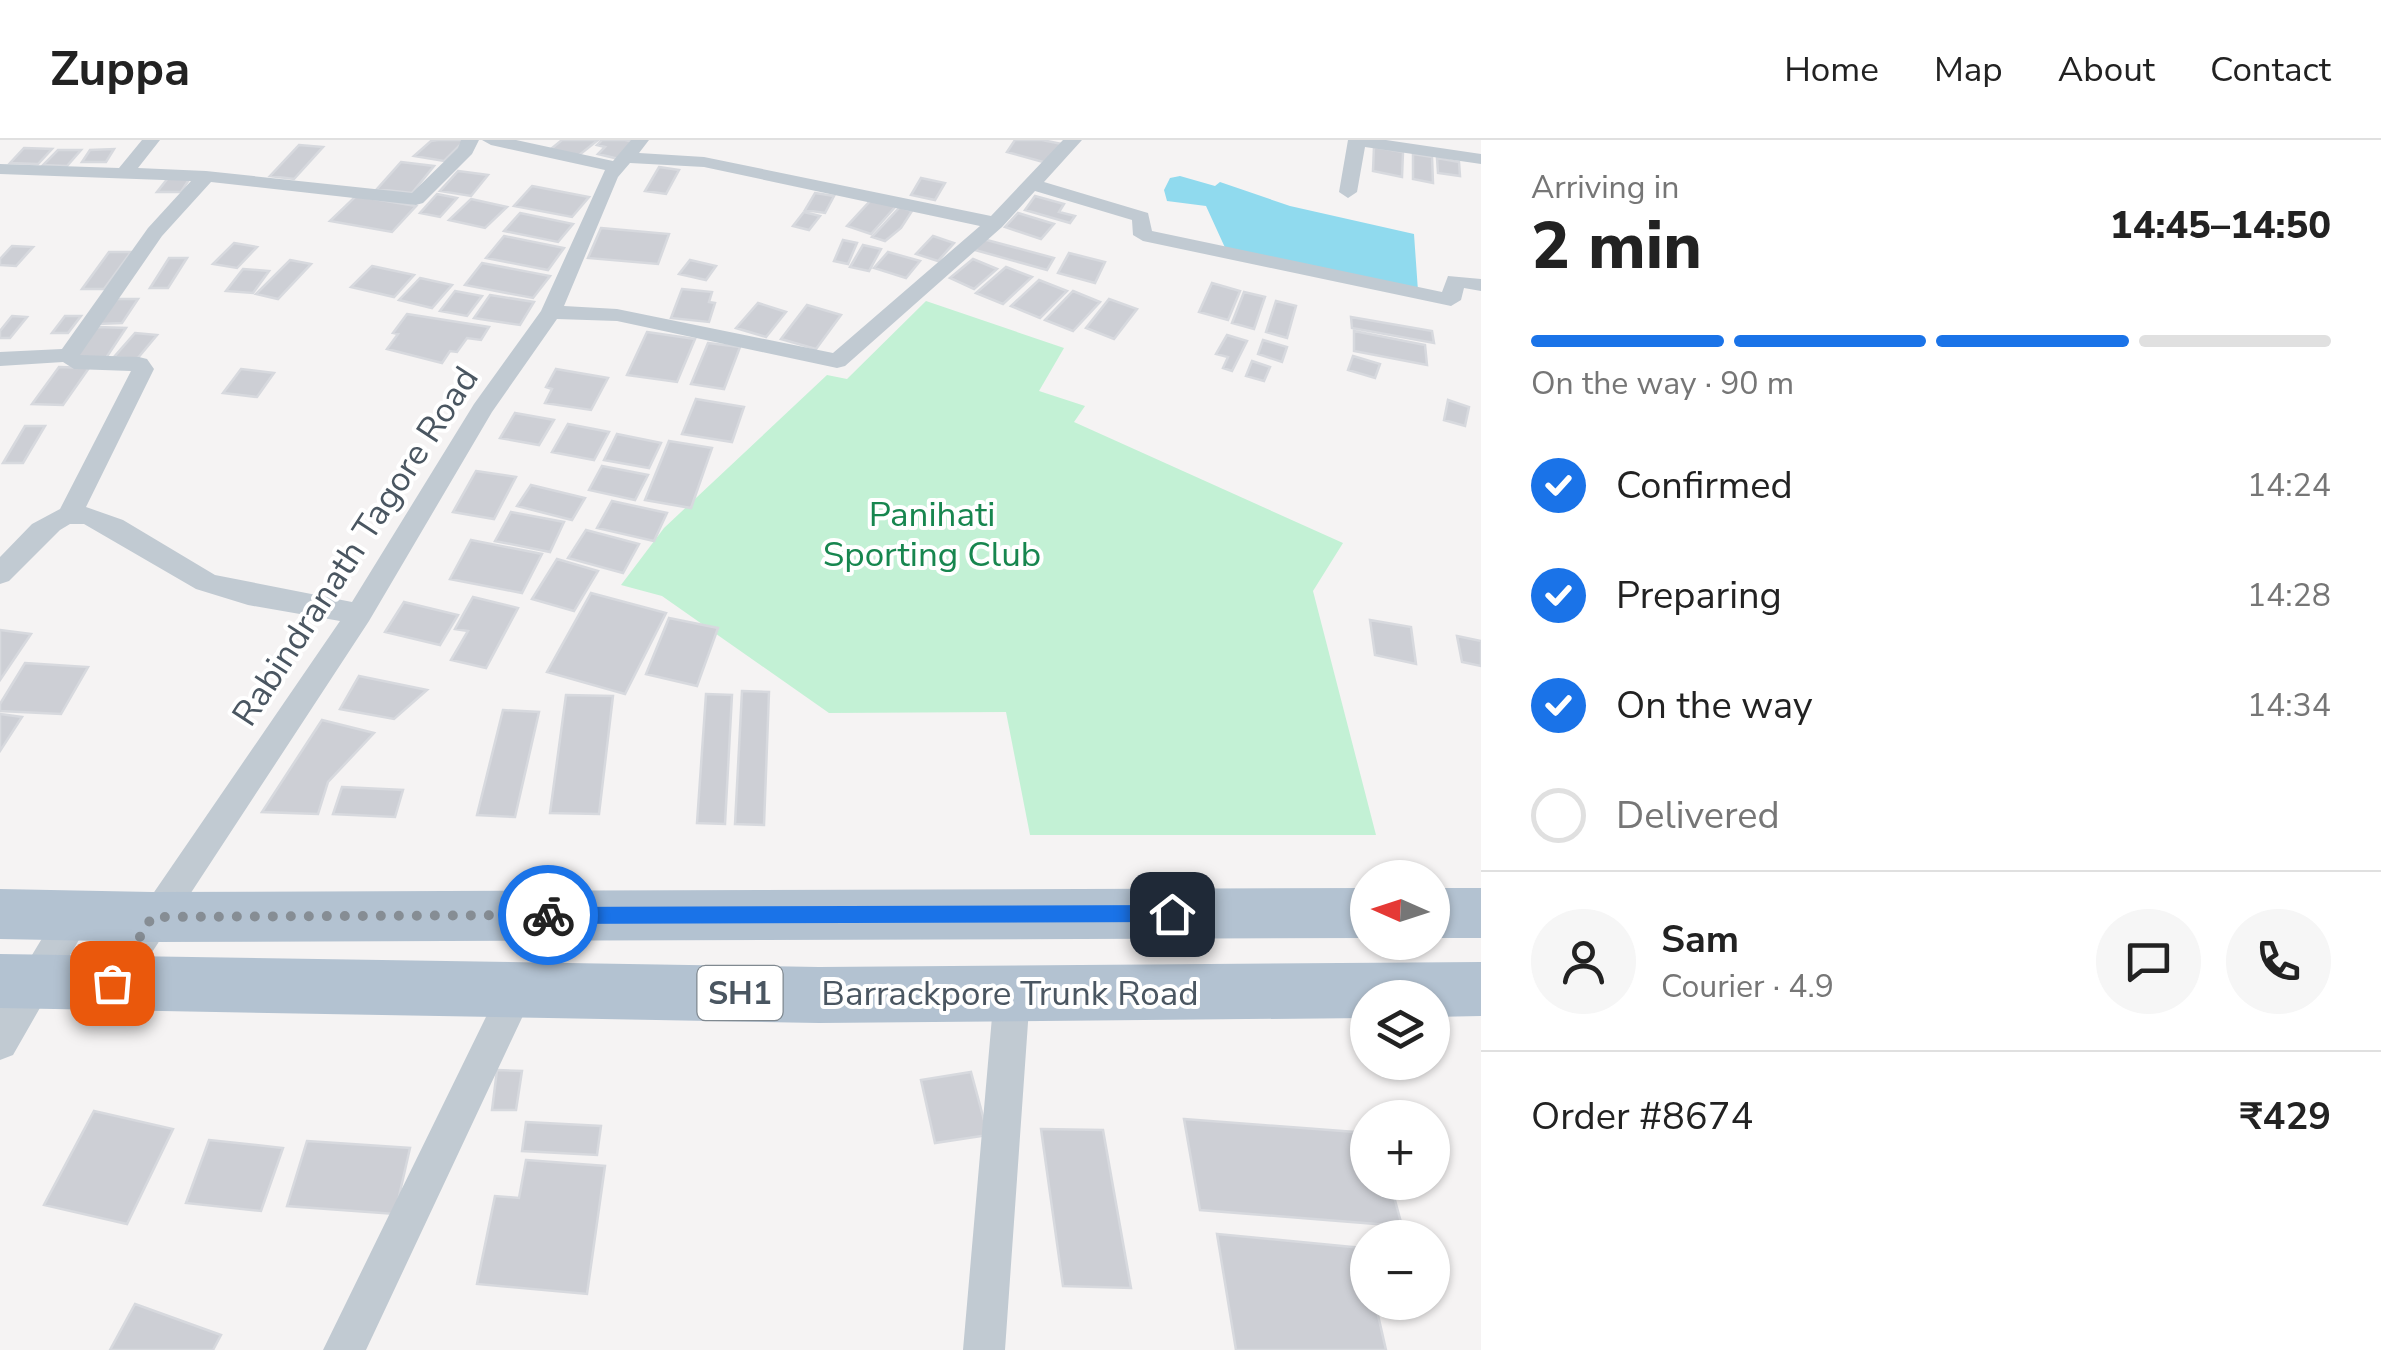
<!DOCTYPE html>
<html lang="en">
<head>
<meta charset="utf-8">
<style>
  :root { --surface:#fff; --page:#f6f6f6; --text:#222; --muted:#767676; --line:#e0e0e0; --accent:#1a73e8 }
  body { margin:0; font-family:"Nunito Sans",sans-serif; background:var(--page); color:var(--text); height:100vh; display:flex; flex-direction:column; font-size:38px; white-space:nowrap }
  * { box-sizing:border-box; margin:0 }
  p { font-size:32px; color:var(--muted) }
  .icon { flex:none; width:55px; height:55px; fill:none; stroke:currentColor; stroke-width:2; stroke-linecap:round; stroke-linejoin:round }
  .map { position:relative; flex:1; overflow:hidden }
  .sheet { display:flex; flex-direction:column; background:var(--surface); width:900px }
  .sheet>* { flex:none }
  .needle { width:65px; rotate:273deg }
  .tools { position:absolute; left:1350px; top:720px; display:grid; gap:20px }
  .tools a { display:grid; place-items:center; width:100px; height:100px; border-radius:50%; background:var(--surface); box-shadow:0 2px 8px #0004; font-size:50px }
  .pin { position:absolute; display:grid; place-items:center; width:85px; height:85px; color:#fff; margin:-42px; border-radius:20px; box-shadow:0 5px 15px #0006 }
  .courier { position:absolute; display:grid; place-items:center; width:100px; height:100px; margin:-50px; border:8px solid #1a73e8; border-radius:50%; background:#fff; color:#222; box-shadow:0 2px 12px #0007 }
  .overview em { font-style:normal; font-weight:800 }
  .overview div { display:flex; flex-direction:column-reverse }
  .overview { display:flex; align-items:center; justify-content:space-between; height:170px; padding:0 50px }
  h1 { font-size:65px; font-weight:800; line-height:75px }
  .bar { display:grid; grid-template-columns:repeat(4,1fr); gap:15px 10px; align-content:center; height:120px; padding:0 50px }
  .bar i { height:12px; border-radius:8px; background:var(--line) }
  .bar .current { background:var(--accent) }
  .bar p { grid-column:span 4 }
  .line { display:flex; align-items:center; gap:25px; padding:0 50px; border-top:2px solid var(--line) }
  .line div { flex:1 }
  .round { display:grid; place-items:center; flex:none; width:105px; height:105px; border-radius:52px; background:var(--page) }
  ol { padding:0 50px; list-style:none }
  li { display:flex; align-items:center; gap:30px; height:110px }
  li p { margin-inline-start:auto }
  li .icon { padding:10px; border-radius:50%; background:var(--accent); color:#fff; stroke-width:4 }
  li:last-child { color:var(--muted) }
  li i { width:55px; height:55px; border:5px solid var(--line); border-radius:50% }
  header { display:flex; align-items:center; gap:60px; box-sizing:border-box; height:140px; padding:0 50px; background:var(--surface); border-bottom:2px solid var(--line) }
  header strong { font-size:48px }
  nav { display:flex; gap:55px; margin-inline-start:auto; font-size:35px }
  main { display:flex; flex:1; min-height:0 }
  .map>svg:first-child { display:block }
  .green { fill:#c3f1d5 }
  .water { fill:#90daee }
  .building { fill:#cdcfd5; stroke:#d7d9de; stroke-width:2.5 }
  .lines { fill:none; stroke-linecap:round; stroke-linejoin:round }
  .street { fill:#c1cad2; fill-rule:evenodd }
  .primary { fill:#b3c2d1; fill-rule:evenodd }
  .route { fill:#1a73e8 }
  .done { stroke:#868d94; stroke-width:10; stroke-dasharray:0 18 }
  .labels { text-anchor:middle; stroke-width:8; stroke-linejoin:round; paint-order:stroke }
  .shield { fill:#fff; stroke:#808990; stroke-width:2.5 }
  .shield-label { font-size:32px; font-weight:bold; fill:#4a5661 }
  .park-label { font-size:35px; fill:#17864f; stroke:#fff }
  .street-label { font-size:35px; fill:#4a5661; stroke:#fff }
</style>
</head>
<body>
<header>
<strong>Zuppa</strong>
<nav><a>Home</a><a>Map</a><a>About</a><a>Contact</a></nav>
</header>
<main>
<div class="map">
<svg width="1481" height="1210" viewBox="0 0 1481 1210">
  <rect width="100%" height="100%" fill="#f5f3f3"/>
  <path class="green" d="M926 161 1064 208 1039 251 1085 266 1074 282 1343 403 1313 451 1376 695H1030L1006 572 829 573 662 456 621 445 664 388 827 235 847 239Z"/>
  <path class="water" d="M1180 36 1215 46 1220 42 1290 66 1414 94 1418 151 1227 112 1206 66 1167 61 1164 50 1170 38Z"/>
  <path class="building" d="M438 0H465L444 21 414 16 431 1Z
    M562 0H598L578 16 551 9Z
    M602 0H625L634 2 619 19 598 14 605 7 597 5Z
    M1015 0H1042L1062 4 1047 23 1007 12Z
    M299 5 323 7 294 39 270 36Z
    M1374 7 1403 12 1402 37 1373 31Z
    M24 8 52 9 38 24 10 23Z
    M114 9 106 22H82L90 10Z
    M58 10H81L67 26 43 25Z
    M1413 14 1432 17 1433 43 1413 39Z
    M1437 18 1459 22 1460 36 1438 33Z
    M401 22 434 26 412 53 377 49Z
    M659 27 679 30 666 54 645 51Z
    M458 31 488 35 471 56 440 51Z
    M168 38H190L181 52H157Z
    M921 38 945 43 935 60 911 55Z
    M532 46 589 57 572 77 514 66Z
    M815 53 834 56 825 73 805 70Z
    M437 54 457 58 440 77 420 73Z
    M356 56 416 66 392 92 330 81Z
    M1035 56 1064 64 1059 72 1075 76 1070 83 1025 70Z
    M471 59 507 67 485 88 449 80Z
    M872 59 896 66 871 94 847 86Z
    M900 67 912 71 901 88 885 101 872 97Z
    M804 72 820 76 809 90 793 86Z
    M520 73 573 84 558 102 504 91Z
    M1018 73 1054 84 1041 99 1005 87Z
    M601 88 669 94 658 124 588 118Z
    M504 96 564 108 548 130 486 118Z
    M933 96 954 103 938 121 916 114Z
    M983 99 1054 118 1047 130 975 110Z
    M843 100 857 103 848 124 834 121Z
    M234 103 257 107 237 128 213 124Z
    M863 105 881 109 869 131 850 127Z
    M12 106 33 107 16 126 0 125V119Z
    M109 112H131L104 149H82Z
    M888 112 920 121 906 138 874 128Z
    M1069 113 1105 122 1095 143 1058 133Z
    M169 118H187L168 148H150Z
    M973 119 997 129 974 149 950 138Z
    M290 120 311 124 278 159 256 154Z
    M690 120 716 126 706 140 679 134Z
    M482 123 550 136 533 158 465 145Z
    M372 126 414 135 394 157 351 147Z
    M1006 127 1032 137 1003 164 976 153Z
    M243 129 269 131 253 153 226 151Z
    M420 138 452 145 432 168 399 160Z
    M1039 140 1067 151 1040 178 1011 166Z
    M1212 143 1240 151 1228 180 1199 172Z
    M682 149 712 152 709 162 715 163 709 182 671 178Z
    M455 151 482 156 467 176 440 171Z
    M1073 151 1100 162 1073 191 1045 180Z
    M1244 152 1265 157 1254 189 1232 183Z
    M490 155 534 162 520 185 474 178Z
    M115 159H138L122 183 99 184Z
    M1109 159 1137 169 1114 199 1086 188Z
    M1276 161 1296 166 1287 198 1266 192Z
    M758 163 786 172 766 197 736 188Z
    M807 165 841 175 816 209 781 199Z
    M407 174 489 187 481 200 467 198 457 212 450 211 442 223 387 209 398 194 393 193Z
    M12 176 27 177 10 198H0V191Z
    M65 176H81L68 193H52Z
    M1351 177 1432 191 1434 203 1352 188Z
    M97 187 126 188 106 218 75 217Z
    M1354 191 1425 205 1427 225 1354 211Z
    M647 192 695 199 677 242 627 235Z
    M135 193 157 195 137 219 114 217Z
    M1227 195 1247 201 1232 231 1223 228 1228 217 1216 214Z
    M1263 200 1287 207 1282 222 1258 214Z
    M708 203 740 207 724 249 691 244Z
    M1353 216 1380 224 1375 238 1348 230Z
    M1252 221 1270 227 1264 241 1246 236Z
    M59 227 89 228 63 265 32 264Z
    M241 229 274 233 257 257 223 253Z
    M556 229 608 238 591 270 545 263 552 249 546 247Z
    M696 259 744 267 732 302 682 294Z
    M1448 260 1469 267 1465 286 1444 280Z
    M515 273 554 280 539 305 500 298Z
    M568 284 609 292 594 320 552 312Z
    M25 286H45L23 323H3Z
    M617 294 661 303 649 328 604 320Z
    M669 301 712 308 691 368 645 360Z
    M602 326 648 335 635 360 589 350Z
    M476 331 516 337 494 379 453 372Z
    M531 345 585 358 572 380 517 366Z
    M612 361 667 373 654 401 597 388Z
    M511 372 564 382 550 412 495 401Z
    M586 390 639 404 623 433 568 418Z
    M471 400 542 414 522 453 450 439Z
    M557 419 598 431 574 471 532 459Z
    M591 453 666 473 625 554 547 532Z
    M473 457 518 468 486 528 451 520 468 491 455 489Z
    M404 462 458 475 440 505 385 492Z
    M669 478 718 488 697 546 646 534Z
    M1370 480 1411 487 1416 524 1375 515Z
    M0 490 31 494 0 540Z
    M1457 496 1481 501V526L1462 522Z
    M25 523 88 527 61 574 0 571V564Z
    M359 536 427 550 394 579 340 569Z
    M742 551 769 552 764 685 735 684Z
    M706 554 732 555 725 684 697 683Z
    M566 555 613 556 599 674 550 673Z
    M503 570 539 572 515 677 477 675Z
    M0 574 22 577 0 611Z
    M322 580 374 593 328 642 318 674 262 672Z
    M342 647 403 650 395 677 333 674Z
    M497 930 522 931 516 970H492Z
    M971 932 988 995 935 1003 921 940Z
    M94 971 173 989 127 1084 44 1065Z
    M1184 979 1368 993V1042H1390L1402 1086 1200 1070Z
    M526 982 601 986 597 1015 522 1011Z
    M1041 989 1103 990 1131 1148 1063 1146Z
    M209 1000 283 1008 261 1071 186 1063Z
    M307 1001 410 1008 395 1074 287 1066Z
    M526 1020 605 1026 587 1154 477 1144 495 1056 519 1058Z
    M1217 1094 1362 1108 1368 1133V1162H1375L1386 1210H1236Z
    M135 1164 221 1195 213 1210H110Z"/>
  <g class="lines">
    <path class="street" d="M142 0H160L138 28 206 31 412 53 458 8 461 0H479L472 14 423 63 416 65 211 42 162 96 80 215 139 217 147 219 154 229 86 367 123 380 215 435 352 462 474 264 541 171 605 30 491 5 482 0H516L613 21 631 0H649L639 13 704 17 991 76 1063 0H1082L1044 42 1148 73 1152 91 1442 152 1448 136 1481 139V151L1464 148 1461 160 1451 166 1143 101 1133 95 1132 80 1035 51 1002 87 845 226 837 228 617 181 557 179 492 272 369 481 124 855 112 860 100 855 95 843 100 831 340 481 248 465 196 449 84 384H70L60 390 9 441 0 444V417L32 384 60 369 131 231 74 229 63 222 0 226V212L62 209 148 88 191 41 0 34V24L119 28ZM630 23 704 27 980 86 833 213 617 169 564 166 618 37Z
      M1348 0H1386L1481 14V24L1365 7 1357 52 1348 58 1339 52Z
      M76 757 88 762 93 773 88 784 13 915 0 920V868L64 762Z
      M518 831 530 836 536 848 366 1210H323L506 836Z
      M1012 837 1024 842 1030 854 1005 1210H963L994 854 1000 842Z"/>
    <path class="primary" d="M1368 748V798L152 802 0 799V749L152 752Z
      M1432 748H1481V798H1432Z
      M0 814 819 827 1481 822V876L1432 877V858H1368V878L819 883 0 868Z"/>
  </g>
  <path class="route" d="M1172 765 1181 774 1172 782 548 784 539 775 548 767Z"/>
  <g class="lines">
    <path class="done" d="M112 843 152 777 548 775"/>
  </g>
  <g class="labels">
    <rect class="shield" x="697.5" y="826" width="85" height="54" rx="8"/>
    <g class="shield-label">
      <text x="740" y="864">SH1</text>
    </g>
    <g class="park-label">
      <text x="932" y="386">Panihati<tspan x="932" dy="40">Sporting Club</tspan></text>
    </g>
    <g class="street-label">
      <text transform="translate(355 406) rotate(-57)" y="12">Rabindranath Tagore Road</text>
      <text x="1010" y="865">Barrackpore Trunk Road</text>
    </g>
  </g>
</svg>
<div class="tools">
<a><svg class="needle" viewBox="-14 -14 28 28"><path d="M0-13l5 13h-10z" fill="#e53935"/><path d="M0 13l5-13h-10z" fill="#767676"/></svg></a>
<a><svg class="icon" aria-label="layers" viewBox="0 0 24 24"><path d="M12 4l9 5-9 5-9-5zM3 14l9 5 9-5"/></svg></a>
<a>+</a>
<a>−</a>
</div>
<div class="pin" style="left:112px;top:843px;background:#ea580c"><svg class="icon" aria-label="bag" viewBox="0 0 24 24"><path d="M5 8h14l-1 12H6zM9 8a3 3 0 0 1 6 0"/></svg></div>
<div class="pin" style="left:1172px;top:774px;background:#1f2937"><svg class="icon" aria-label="home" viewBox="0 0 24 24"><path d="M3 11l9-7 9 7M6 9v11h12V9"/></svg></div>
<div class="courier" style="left:548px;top:775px"><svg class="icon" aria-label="bike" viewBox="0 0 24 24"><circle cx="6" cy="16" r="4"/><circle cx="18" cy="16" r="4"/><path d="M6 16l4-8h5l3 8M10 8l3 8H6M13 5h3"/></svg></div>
</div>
<section class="sheet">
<div class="overview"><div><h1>2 min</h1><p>Arriving in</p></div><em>14:45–14:50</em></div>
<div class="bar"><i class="current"></i><i class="current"></i><i class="current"></i><i></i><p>On the way · 90 m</p></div>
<ol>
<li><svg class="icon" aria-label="check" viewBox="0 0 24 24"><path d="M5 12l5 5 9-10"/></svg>Confirmed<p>14:24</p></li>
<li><svg class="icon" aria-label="check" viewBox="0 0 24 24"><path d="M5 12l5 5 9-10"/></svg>Preparing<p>14:28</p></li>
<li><svg class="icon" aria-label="check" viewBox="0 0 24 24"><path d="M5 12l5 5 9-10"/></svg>On the way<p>14:34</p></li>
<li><i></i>Delivered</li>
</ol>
<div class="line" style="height:180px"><a class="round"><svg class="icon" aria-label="person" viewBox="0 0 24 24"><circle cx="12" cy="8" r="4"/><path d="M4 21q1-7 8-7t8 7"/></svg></a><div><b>Sam</b><p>Courier · 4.9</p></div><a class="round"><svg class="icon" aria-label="chat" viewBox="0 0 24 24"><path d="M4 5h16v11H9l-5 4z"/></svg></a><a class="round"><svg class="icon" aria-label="phone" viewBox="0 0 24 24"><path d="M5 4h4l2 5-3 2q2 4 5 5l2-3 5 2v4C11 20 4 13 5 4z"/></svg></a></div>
<div class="line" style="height:130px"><div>Order #8674</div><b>₹429</b></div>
</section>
</main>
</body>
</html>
